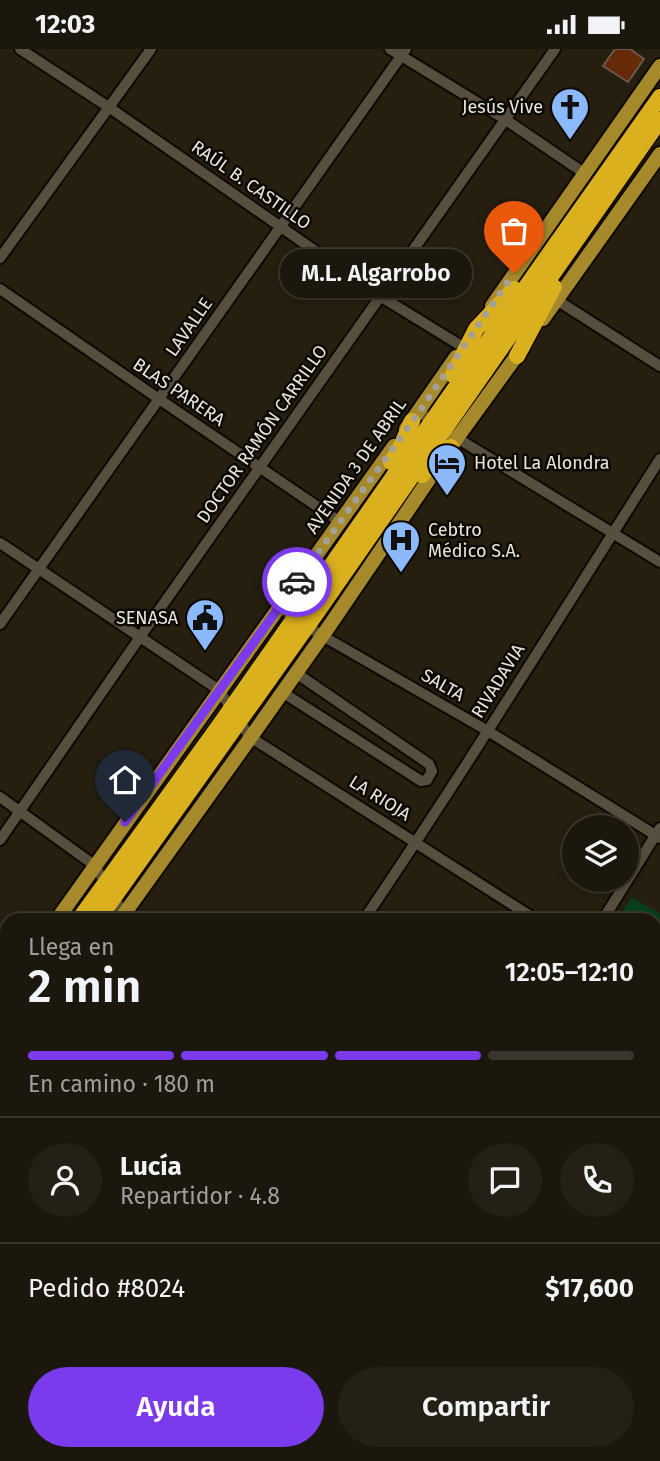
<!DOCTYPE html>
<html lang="es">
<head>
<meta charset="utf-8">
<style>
  :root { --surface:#1c170c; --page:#252015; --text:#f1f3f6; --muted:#a09f9d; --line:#3a362d; --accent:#7c3aed }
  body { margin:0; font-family:"Fira Sans",sans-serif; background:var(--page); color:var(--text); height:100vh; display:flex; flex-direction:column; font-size:26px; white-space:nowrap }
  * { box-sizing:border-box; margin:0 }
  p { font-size:23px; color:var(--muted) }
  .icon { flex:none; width:38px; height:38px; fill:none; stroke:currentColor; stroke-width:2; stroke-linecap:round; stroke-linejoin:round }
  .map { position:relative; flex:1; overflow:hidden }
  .drawer { position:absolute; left:0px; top:864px; width:662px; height:548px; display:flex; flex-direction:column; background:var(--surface); border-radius:21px 21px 0 0; box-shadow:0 4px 10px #0003,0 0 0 2px var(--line) }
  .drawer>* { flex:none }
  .buttons { position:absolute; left:562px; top:766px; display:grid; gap:14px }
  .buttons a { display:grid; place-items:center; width:77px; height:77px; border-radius:50%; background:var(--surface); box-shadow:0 4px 10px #0003,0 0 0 2px var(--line); font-size:35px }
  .pin { position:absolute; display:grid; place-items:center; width:60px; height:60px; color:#fff; margin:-72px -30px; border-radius:50% 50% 50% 0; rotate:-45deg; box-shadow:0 0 7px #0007 }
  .pin .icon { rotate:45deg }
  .courier { position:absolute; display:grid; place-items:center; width:70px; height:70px; margin:-35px; border:5px solid #7c3aed; border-radius:50%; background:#fff; color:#222; box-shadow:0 2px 9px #0007 }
  .bubble { position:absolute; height:49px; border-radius:24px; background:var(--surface); box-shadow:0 4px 10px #0003,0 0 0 2px var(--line); font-size:23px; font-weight:600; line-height:49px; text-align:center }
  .headline em { font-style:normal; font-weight:600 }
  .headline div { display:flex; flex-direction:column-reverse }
  .headline { display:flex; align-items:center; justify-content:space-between; height:119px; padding:0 28px }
  h1 { font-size:46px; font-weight:600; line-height:52px }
  .bar { display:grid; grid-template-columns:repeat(4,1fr); gap:10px 7px; align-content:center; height:84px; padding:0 28px }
  .bar i { height:9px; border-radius:5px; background:var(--line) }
  .bar .active { background:var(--accent) }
  .bar p { grid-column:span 4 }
  .line { display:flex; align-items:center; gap:18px; padding:0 28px; border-top:2px solid var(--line) }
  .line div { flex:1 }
  .round { display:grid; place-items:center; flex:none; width:74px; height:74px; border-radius:37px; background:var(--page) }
  .cta { display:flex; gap:14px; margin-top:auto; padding:14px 28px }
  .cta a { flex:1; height:80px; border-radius:42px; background:var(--accent); color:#fff; font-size:28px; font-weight:600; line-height:80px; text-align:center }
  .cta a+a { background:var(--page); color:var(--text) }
  .status { display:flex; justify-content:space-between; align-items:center; height:49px; padding:0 35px; background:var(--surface); direction:ltr }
  .status svg { height:19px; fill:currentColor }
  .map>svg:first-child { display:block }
  .education { fill:#342122 }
  .green { fill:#073f1b }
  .building { fill:#662a08; stroke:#6a5850; stroke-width:2 }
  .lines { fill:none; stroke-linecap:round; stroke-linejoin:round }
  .minor-casing { stroke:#0f0800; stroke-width:14 }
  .major-casing { stroke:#0f0800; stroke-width:18 }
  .highway-casing { stroke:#0f0800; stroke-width:19 }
  .minor { stroke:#564e3e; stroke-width:10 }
  .major { stroke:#a5892b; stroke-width:14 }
  .highway { stroke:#dab01e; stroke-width:16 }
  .done { stroke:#a5a095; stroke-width:7; stroke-dasharray:0 12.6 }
  .route { stroke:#7c3aed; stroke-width:9 }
  .labels { text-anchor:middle; stroke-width:5; stroke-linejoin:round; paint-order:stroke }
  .poi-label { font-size:18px; fill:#eae6dc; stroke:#0c0904; text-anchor:end }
  .street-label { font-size:18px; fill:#eae6dc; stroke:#0c0904 }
</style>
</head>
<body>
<div class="status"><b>12:03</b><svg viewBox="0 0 49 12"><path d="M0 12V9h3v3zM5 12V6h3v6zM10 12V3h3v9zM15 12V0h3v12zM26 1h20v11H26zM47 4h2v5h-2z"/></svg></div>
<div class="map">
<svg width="660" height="1412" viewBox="0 0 660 1412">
  <rect width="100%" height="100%" fill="#261f10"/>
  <path class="education" d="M655 1214 660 1218V1397L654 1394Z"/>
  <path class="green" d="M632 848 660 865V897L655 894 654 872 617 871Z"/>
  <path class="building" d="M615 0H630L644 10 628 33 603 17Z"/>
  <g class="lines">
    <defs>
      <path id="minor" d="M20 0 110 59 380 247 463 298
        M390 0 506 71 584 124
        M0 209 151 0
        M0 240 159 350 340 473
        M552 248 660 317
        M419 363 457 389 660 513
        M0 494 219 641 250 688 538 872
        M279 558 321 586 488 682 660 789
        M0 575 406 0
        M282 643 421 732 427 731 432 722 429 715 296 624
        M0 748 94 816 114 847 123 866 132 872
        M0 791 140 588 555 0
        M363 872C466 720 562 564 660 410
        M602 872 660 779
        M654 946 660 949
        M654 1165 660 1157
        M0 1200 7 1205
        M654 1201 660 1204
        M312 1405 323 1412
        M653 1405 660 1410
        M11 1412 16 1405
        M256 1412 261 1405
        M496 1412 500 1405"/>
      <path id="major" d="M492 257 660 17
        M543 270 660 105
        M406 380 456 308
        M56 872 394 397
        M119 872 246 695 330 576 457 389 523 298
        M0 951 7 941
        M0 1036 7 1027"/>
      <path id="highway" d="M517 307 554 238
        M453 326 476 280 514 240
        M391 413 399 402 412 372
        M422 426 427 419 451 398
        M78 872 219 677 542 215 660 48
        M97 872 315 566 660 71
        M0 982 7 972
        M0 1008 7 998"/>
    </defs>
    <use href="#minor" class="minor-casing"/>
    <use href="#major" class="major-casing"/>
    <use href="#highway" class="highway-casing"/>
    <use href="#minor" class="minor"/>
    <use href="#major" class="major"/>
    <use href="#highway" class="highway"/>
  </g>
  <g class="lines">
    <path class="done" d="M297 533 419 363 514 224"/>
    <path class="route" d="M125 773 297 533"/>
  </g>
  <defs>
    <symbol id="church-pin" viewBox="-11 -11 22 30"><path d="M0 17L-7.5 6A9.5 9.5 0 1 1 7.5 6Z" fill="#8bb9fc" stroke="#0c0904"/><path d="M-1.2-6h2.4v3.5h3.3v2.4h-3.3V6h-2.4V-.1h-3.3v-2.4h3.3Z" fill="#111"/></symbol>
    <symbol id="hotel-pin" viewBox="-11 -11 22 30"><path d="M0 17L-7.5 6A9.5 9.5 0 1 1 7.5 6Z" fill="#8bb9fc" stroke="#0c0904"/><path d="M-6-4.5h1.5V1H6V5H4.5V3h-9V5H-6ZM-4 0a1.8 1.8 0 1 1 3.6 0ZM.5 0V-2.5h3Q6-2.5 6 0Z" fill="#111"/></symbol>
    <symbol id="hospital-pin" viewBox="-11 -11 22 30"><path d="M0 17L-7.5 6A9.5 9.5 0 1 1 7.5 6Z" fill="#8bb9fc" stroke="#0c0904"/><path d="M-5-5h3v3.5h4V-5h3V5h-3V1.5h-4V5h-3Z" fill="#111"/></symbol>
    <symbol id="civic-pin" viewBox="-11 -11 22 30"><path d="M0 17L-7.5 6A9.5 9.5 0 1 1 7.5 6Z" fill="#8bb9fc" stroke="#0c0904"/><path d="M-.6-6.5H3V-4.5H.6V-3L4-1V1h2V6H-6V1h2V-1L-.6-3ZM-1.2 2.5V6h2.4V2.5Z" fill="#111"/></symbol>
  </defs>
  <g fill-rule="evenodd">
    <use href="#church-pin" x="548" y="36" width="44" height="60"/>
    <use href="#hotel-pin" x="425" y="392" width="44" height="60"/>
    <use href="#hospital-pin" x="379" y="469" width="44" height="60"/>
    <use href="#civic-pin" x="183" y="547" width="44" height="60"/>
  </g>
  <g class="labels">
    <g class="poi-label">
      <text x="543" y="64">Jesús Vive</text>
      <text x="474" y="420" text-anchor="start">Hotel La Alondra</text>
      <text x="428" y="487" text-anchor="start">Cebtro<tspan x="428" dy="21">Médico S.A.</tspan></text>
      <text x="178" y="575">SENASA</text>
    </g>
    <g class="street-label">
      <text transform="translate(251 136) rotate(35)" y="6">RAÚL B. CASTILLO</text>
      <text transform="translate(189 278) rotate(-55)" y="6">LAVALLE</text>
      <text transform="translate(179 343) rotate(34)" y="6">BLAS PARERA</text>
      <text transform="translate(262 385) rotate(-55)" y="6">DOCTOR RAMÓN CARRILLO</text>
      <text transform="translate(356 417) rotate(-55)" y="6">AVENIDA 3 DE ABRIL</text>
      <text transform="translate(498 632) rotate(-58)" y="6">RIVADAVIA</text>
      <text transform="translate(443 636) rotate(30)" y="6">SALTA</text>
      <text transform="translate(380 749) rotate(32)" y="6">LA RIOJA</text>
    </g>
  </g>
</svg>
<div class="buttons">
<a><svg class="icon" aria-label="layers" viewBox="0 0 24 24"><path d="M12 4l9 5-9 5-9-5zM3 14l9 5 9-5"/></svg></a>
</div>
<div class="pin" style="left:514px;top:224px;background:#ea580c"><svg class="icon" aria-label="bag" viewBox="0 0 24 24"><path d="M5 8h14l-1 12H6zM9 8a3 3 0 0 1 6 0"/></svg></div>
<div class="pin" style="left:125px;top:773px;background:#1f2937"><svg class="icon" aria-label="home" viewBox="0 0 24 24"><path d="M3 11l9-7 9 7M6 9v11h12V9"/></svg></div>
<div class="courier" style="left:297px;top:533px"><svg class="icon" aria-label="car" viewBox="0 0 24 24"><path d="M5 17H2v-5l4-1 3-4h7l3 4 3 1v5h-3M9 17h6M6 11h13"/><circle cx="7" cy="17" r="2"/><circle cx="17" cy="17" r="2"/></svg></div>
<div class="bubble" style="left:280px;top:200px;width:192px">M.L. Algarrobo</div>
<section class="drawer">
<div class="headline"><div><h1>2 min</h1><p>Llega en</p></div><em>12:05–12:10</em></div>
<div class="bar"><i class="active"></i><i class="active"></i><i class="active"></i><i></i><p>En camino · 180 m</p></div>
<div class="line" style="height:126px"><a class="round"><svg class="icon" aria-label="person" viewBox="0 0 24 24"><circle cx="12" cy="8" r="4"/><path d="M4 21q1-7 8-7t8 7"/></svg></a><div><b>Lucía</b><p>Repartidor · 4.8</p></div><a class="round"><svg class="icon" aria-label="chat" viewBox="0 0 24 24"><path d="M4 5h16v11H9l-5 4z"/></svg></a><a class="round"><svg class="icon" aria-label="phone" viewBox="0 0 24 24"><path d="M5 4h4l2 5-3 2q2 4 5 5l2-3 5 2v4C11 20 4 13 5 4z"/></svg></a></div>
<div class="line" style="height:91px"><div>Pedido #8024</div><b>$17,600</b></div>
<div class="cta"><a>Ayuda</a><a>Compartir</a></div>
</section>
</div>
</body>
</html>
